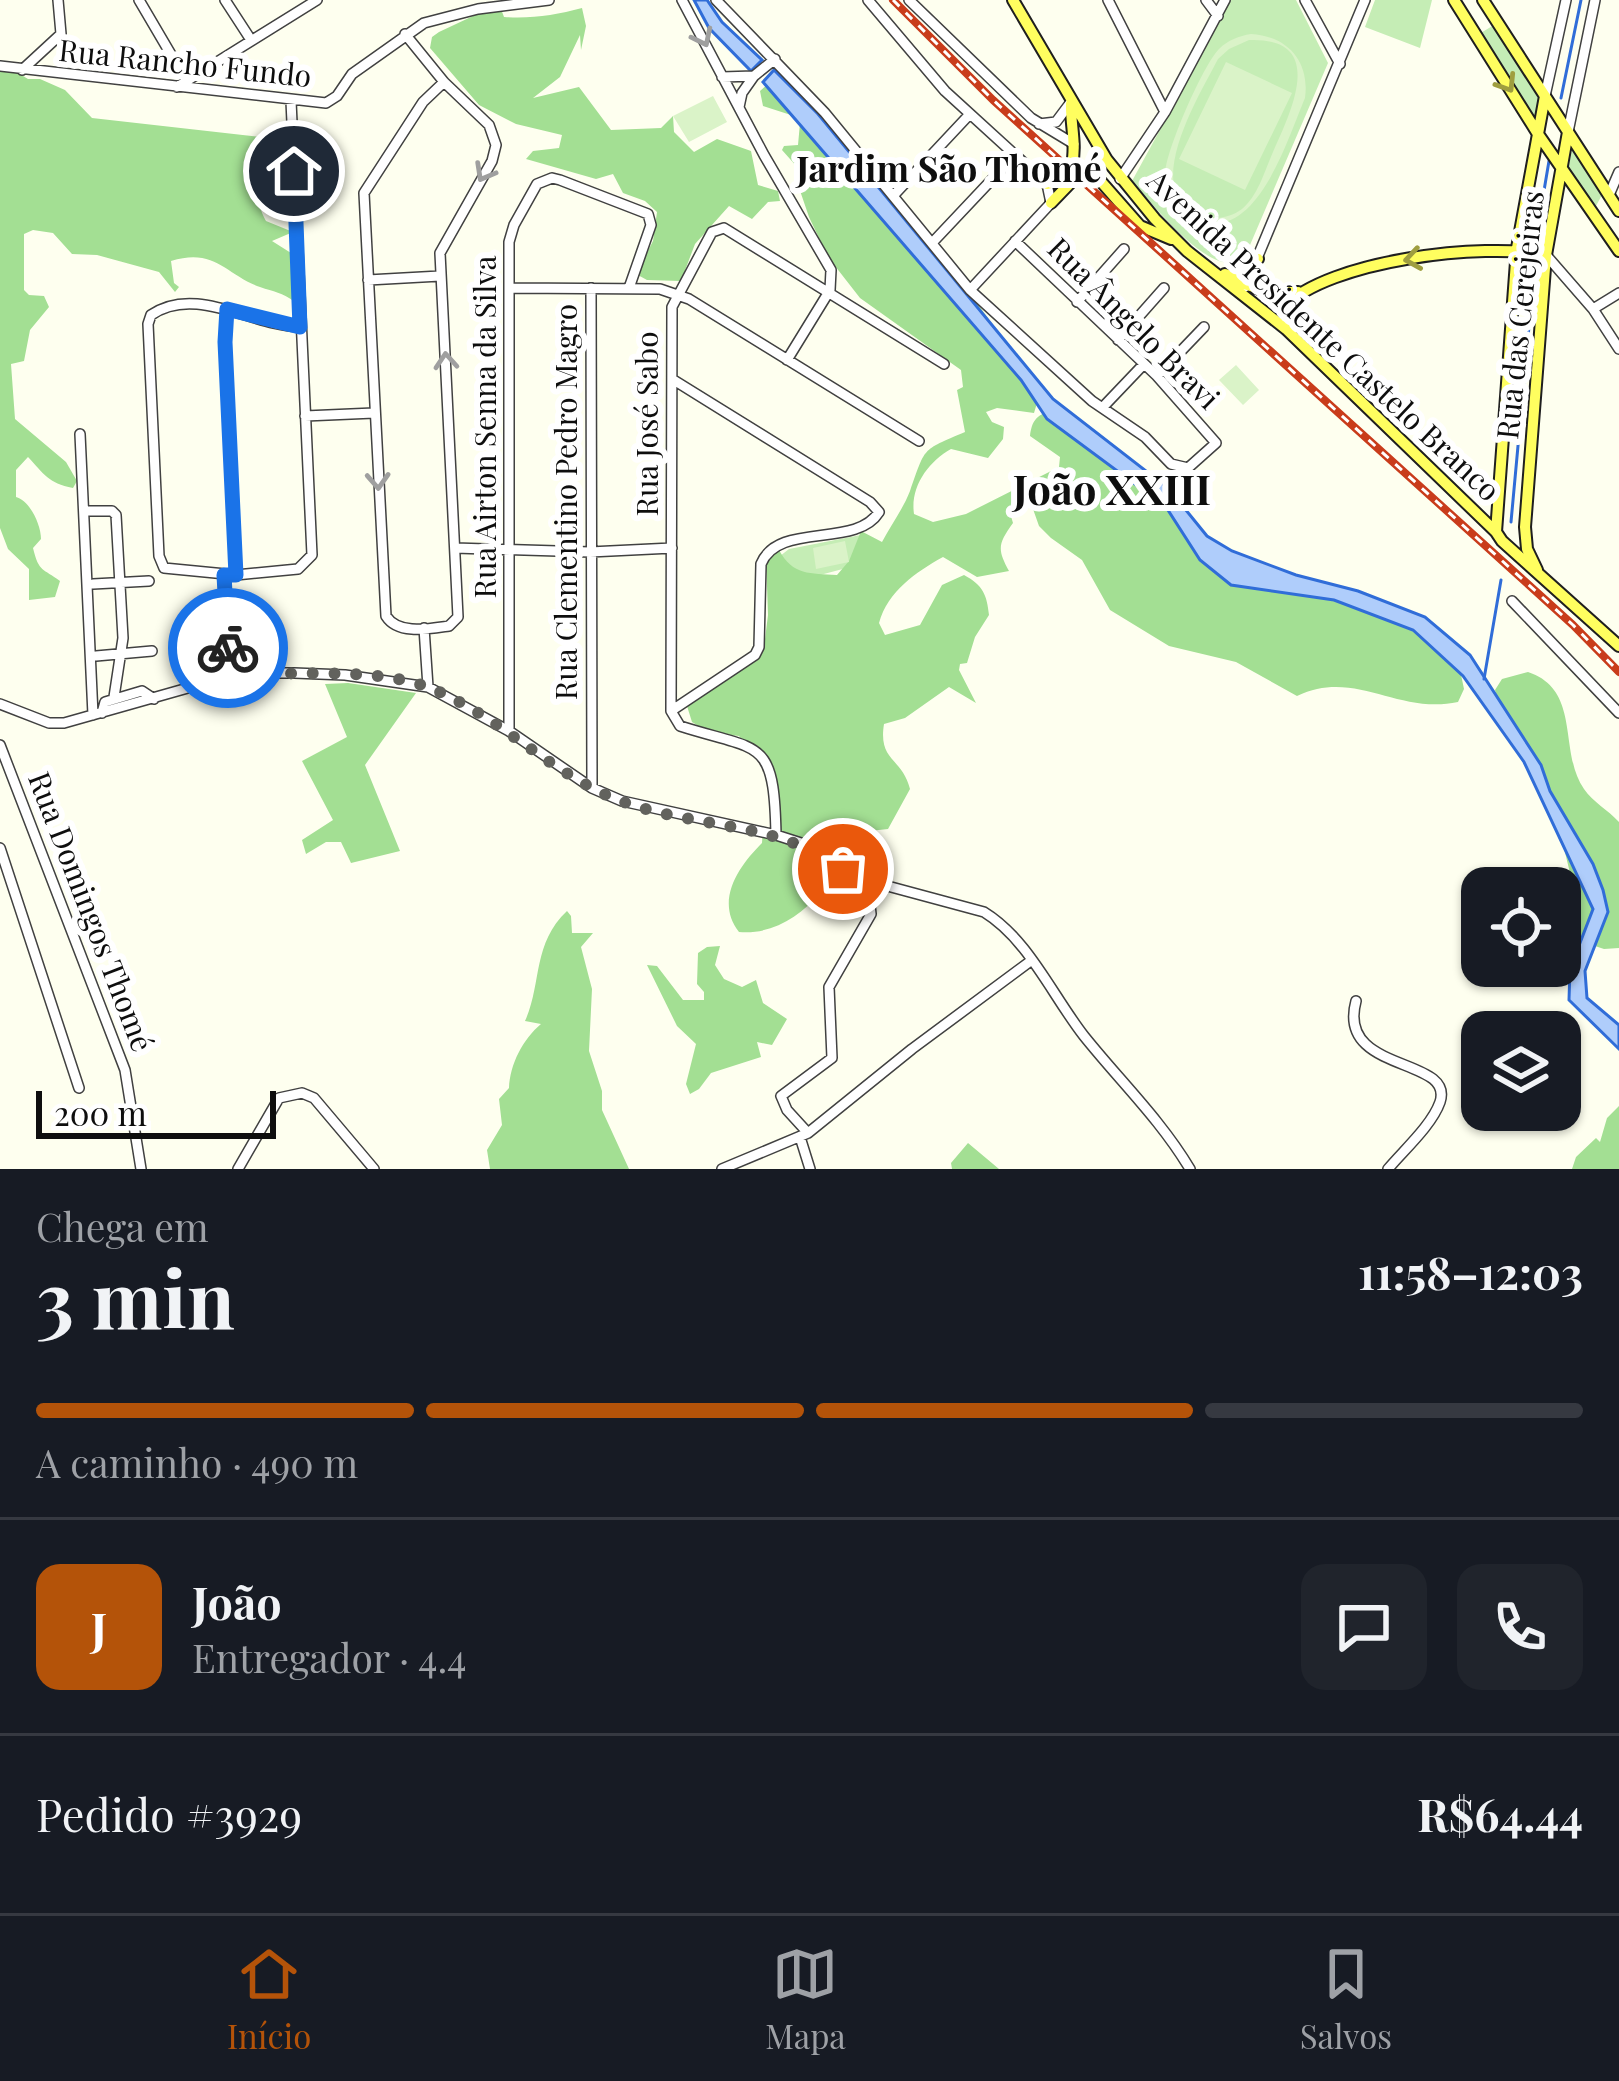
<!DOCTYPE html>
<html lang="pt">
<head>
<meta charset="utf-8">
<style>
  :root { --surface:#171b24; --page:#20242c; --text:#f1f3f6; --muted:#9ea1a6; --line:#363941; --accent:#b45309 }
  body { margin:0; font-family:"Playfair Display",serif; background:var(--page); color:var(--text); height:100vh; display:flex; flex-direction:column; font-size:45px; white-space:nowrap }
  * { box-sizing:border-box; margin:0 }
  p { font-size:39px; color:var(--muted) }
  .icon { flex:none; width:66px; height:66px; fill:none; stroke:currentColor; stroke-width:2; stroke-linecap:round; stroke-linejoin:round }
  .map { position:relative; height:1169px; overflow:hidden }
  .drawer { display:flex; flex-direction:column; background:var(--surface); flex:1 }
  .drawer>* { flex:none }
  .fabs { position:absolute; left:1461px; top:867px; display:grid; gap:24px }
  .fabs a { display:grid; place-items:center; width:120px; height:120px; border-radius:24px; background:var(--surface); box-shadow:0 3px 9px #0004; font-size:60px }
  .scale { position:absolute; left:36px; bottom:30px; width:240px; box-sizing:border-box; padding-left:12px; border:6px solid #0e0e0e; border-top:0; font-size:33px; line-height:42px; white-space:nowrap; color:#0e0e0e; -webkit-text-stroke:9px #fff; paint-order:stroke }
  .pin { position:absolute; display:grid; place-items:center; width:102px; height:102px; color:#fff; margin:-51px; border:6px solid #fff; border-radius:50%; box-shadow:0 3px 12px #0007 }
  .courier { position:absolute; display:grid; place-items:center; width:120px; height:120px; margin:-60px; border:9px solid #1a73e8; border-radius:50%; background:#fff; color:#222; box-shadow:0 3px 15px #0007 }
  .overview em { font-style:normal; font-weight:700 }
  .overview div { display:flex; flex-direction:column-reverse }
  .overview { display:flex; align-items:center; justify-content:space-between; height:204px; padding:0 36px }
  h1 { font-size:78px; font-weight:700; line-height:90px }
  .bar { display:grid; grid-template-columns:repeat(4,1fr); gap:18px 12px; align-content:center; height:144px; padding:0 36px }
  .bar i { height:15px; border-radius:9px; background:var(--line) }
  .bar .selected { background:var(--accent) }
  .bar p { grid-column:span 4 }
  .line { display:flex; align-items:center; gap:30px; padding:0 36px; border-top:3px solid var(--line) }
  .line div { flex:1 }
  .round { display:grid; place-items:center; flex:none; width:126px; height:126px; border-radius:24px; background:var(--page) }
  .tab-bar { display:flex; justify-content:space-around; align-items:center; height:168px; border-top:3px solid var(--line); background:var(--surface); font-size:33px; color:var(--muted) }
  .tab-bar a { display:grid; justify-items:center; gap:6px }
  .tab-bar .selected { color:var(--accent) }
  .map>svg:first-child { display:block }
  .green { fill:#c5edb5 }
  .forest { fill:#a3df93 }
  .pitch { fill:#daf3c8; fill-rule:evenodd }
  .water { fill:#afcdfb; stroke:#306dd8; stroke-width:3 }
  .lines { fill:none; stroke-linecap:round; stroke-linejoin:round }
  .stream { stroke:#306dd8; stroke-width:3 }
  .minor-casing { stroke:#414141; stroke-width:12 }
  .major-casing { stroke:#1f1f1f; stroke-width:14 }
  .minor { stroke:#fff; stroke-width:9 }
  .major { stroke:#fffe5f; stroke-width:10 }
  .rail-casing { stroke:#c93c1b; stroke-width:8 }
  .rail { stroke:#fff; stroke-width:3; stroke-dasharray:9; stroke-linecap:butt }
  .oneway { stroke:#9f9f9f }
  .oneway2 { stroke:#9f9e3f }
  .done { stroke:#62625d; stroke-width:12; stroke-dasharray:0 21.6 }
  .route { stroke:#1a73e8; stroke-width:15 }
  .labels { text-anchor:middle; stroke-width:12; stroke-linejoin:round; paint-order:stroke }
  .street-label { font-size:30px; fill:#0e0e0e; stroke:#fff }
  .quarter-label { font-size:36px; font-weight:bold; fill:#0e0e0e; stroke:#fff }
  .district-label { font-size:42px; font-weight:bold; fill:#0e0e0e; stroke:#fff }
</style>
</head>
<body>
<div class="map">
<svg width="1619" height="1169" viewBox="0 0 1619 1169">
  <rect width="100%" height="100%" fill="#feffef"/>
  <path class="green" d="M1231 0H1296L1328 63 1247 252C1222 294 1151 202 1132 181Z
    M1375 0H1432L1420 48 1365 27Z
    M1494 25 1538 93 1541 104 1536 116 1530 113 1479 34Z
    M1572 150 1603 193 1596 206H1590L1568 169Z
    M866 534 854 566 805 579 775 560 789 549Z"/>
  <path class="forest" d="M582 8 586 26 581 50 580 35 560 77 533 98 579 87 611 130 661 128 673 116 674 132 694 152 717 139 751 151 758 185 778 191 780 201 768 202 752 219 729 206 695 244 681 281 647 280 636 274 653 241 657 212 645 201 623 193 613 174 596 179 526 159 533 151 559 148 562 135 516 124 479 105 430 48 432 37 439 32 488 9H501L504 17C531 19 556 15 582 8Z
    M0 62 28 79H40L65 90 92 118 270 138 273 143C255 165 252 196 266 221L293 232 272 241 291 253 298 268 293 278 299 299 295 302C282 292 274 292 260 287 226 275 215 247 171 261L174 283 179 287 175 292 159 272 97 255 72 254 53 233 33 230 24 234V290L29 295 44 296 49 307 30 330 24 361 11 364 15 419 66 462 77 481 73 488C48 483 44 474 28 457L16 470V497C29 500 41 524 41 539L33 548C39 573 43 568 60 581L55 597 29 600V569L8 549 0 528Z
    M769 83 904 228C947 250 1011 352 1040 393L1034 413 997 408 986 412 992 422 1004 427 1003 439 988 458 951 449C928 462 910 487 914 514L933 522 966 514 1059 467 1060 457 1030 436C1032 421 1036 415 1051 411L1093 454 1172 507 1221 556 1408 612 1459 665 1464 689 1458 702C1397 715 1355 668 1297 696L1236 662 1169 646 1110 610 1082 560 1051 538 1039 526 1033 509 1021 504 1014 506 1010 513 1013 523C998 544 997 549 1009 571L977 577 943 557C916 572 888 591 879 623L885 635 920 625 942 585 964 575C983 585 987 595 989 615L975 637 967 663 960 664 959 670 976 703 949 687 905 718 884 724C878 762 902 757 910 789L888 829 851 833 830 848 828 861 835 889 830 893H820C800 917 771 935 739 932 714 900 740 865 762 843L763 828H772L780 819 775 778 739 736 708 732 692 722 687 706 692 697 764 647 768 615 766 557 779 550C793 576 810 573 837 575L849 561 861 531 882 542C891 525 903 509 910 491 926 447 920 451 965 432L957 390 963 387 961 370 860 298 828 257 809 217 795 176 798 168 782 150 784 146 798 145 800 123 794 116 763 106 760 91Z
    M1528 672C1582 690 1558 752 1584 789 1593 802 1608 810 1619 822V948L1604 949 1574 939 1569 920 1570 873 1554 807 1520 733 1498 702 1495 690 1502 679Z
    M348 683 416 693 365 765 400 851 351 863 341 842H326L306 854 302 840 333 820 302 761 347 737 325 684Z
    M567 911 571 916 572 933H593L581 947 592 989 589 1051 602 1091V1110L629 1169H490L487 1150 502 1125 499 1099 509 1088C510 1064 523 1039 541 1024L525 1021C542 984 532 944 567 911Z
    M720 946 715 965 724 979 742 987 756 980 763 1003 787 1019 772 1045 757 1042 761 1057 711 1073 699 1089 690 1094 686 1084 696 1044 677 1026 647 965 657 966 683 1000H704V992L697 984 698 953 707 947Z
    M1619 1106V1169H1572L1576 1157 1596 1138 1600 1142 1607 1118Z
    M968 1143 999 1169H952L951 1163Z"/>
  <path class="pitch" d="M1251 34C1288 36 1310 62 1305 98 1287 140 1256 247 1194 219 1177 212 1166 194 1165 176 1164 154 1203 65 1219 49 1228 40 1239 36 1251 34ZM1249 40C1329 37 1290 113 1273 152 1265 170 1258 196 1242 209 1230 218 1212 221 1198 215 1140 191 1199 96 1218 59L1229 49Z
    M1226 62 1292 93 1245 190 1179 159Z
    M713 96 727 122 689 142 673 116Z
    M1236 365 1259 390 1243 405 1219 380Z
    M845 541 849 562 816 569 813 548Z"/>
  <path class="water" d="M694 0H707L722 22 762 60 751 71 709 28Z
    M774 70 818 114 1053 399 1168 488 1207 536 1232 551 1296 575 1358 591 1425 617 1470 655 1541 765 1550 791 1593 864 1603 890 1608 912 1585 971 1587 998 1619 1025V1049L1569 1000 1570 969 1593 909 1524 762 1463 676 1413 630 1334 600 1231 585 1200 560 1166 507 1047 419 1021 380 763 82Z"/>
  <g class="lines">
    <path class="stream" d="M1561 98 1581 0
      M1535 244 1549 161
      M1511 522 1535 261
      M1484 679 1501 580"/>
    <defs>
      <path id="minor" d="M139 0 186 80
        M225 0 251 40
        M682 0 764 155 831 270 830 290 787 360
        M716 0 825 113 970 290 1092 401 1145 437 1171 464 1188 468 1216 443 1157 376 1015 241
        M868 0 945 91 1047 184 1051 203 970 290
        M909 0 1031 118 1074 144
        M1108 0 1165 112
        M1206 0 1218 16
        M1305 0 1340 64
        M405 34 444 82 489 125 496 145 492 161 440 253 458 617 449 626C428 629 398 635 386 616L364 193 423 102 444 82
        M0 66 326 103 337 96 352 74 424 23 478 9 549 0
        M22 70 61 34 58 0
        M722 77 754 76 775 59
        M177 87 317 0
        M1545 96 1566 0
        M291 101 312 555 298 569 236 575 164 568 159 556 148 324 151 315C195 284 253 326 300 327
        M739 107 742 93 754 76
        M1039 124 1056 122 1071 102
        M1568 132 1595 0
        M1120 179 1165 112 1225 0
        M1609 195 1619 172
        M893 196 969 115
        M932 243 1014 156
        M1546 255 1593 309 1619 349
        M368 280 440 276
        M1245 287 1365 0
        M510 288 660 289 689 299 919 441
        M591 288 592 788
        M1077 302 1124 249
        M227 309 225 342 236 575
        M1593 309 1619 293
        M1118 340 1164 288
        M1157 376 1204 327
        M1103 407 1144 364
        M305 416 374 413
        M80 434 93 715
        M88 511H112L116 515 123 638 114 697
        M455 548 590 552 672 548
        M224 575 229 673
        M93 584 149 581
        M1512 601 1619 713
        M424 628 428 687
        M96 656 152 651
        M0 704 49 723H64L209 682 229 673H294L345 675 428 687 509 731 592 788 622 801 776 835 801 843 843 869 880 884 984 912C1028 939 1052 995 1084 1036 1120 1081 1160 1119 1190 1169
        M671 711 755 655 759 647 761 564C778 521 856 549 879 512L870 502 672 379
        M102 713 105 702 142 691 154 699
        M509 731V242L514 225 537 184 552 178 560 180 648 214 651 225 629 288
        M0 745 125 1070 141 1169
        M776 835C774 736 761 752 680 726L671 711 672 307 712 232 724 228 944 364
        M0 848 79 1088
        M1356 1001C1336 1074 1455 1056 1440 1102 1432 1125 1404 1150 1388 1169
        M808 1133 787 1110 781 1096 832 1058 829 987 871 914 869 896 843 869
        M800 1137 810 1169
        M238 1169 279 1098 302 1093 314 1098 374 1169
        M722 1169 808 1133 912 1049 1032 960"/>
      <path id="major" d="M1013 0 1107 160 1155 219 1187 251 1286 329 1496 532 1502 541 1619 646
        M1454 0 1538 134 1619 251
        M1483 0 1619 211
        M1047 184C1087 177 1070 134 1071 104
        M1051 203 1078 175 1087 172 1097 177 1140 226 1171 239
        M1225 274 1235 277 1258 259
        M1229 279 1269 292H1298
        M1286 329 1284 307C1329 260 1484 242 1546 255
        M1496 532 1517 248 1545 96
        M1537 570 1527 549 1525 527 1546 255 1568 132"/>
    </defs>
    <use href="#minor" class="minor-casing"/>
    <use href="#major" class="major-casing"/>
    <use href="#minor" class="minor"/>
    <use href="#major" class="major"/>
    <defs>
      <path id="rail" d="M893 0 993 100 1573 625 1619 672"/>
    </defs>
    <use href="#rail" class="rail-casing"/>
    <use href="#rail" class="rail"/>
  </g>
  <defs><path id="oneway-chevron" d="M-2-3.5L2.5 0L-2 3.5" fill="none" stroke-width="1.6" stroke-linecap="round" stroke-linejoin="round" transform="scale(3)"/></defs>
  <g class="oneway">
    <use href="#oneway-chevron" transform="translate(703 38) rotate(64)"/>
    <use href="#oneway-chevron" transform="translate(484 173) rotate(119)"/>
    <use href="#oneway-chevron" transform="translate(446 361) rotate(-94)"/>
    <use href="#oneway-chevron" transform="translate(378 481) rotate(87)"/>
  </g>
  <g class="oneway2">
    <use href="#oneway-chevron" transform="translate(1507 84) rotate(58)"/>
    <use href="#oneway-chevron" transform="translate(1413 259) rotate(171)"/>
  </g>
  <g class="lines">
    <path class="done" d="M228 648 230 673C289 676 374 666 430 688 498 715 550 773 618 800 694 829 775 820 843 869"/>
    <path class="route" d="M228 648 224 575H236L225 342 227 309 300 327 294 171"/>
  </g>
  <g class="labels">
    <g class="street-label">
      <text transform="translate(185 64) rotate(6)" y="10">Rua Rancho Fundo</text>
      <text transform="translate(1521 315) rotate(-84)" y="10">Rua das Cerejeiras</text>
      <text transform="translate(1133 324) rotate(45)" y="10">Rua Ângelo Bravi</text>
      <text transform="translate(1323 336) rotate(43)" y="10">Avenida Presidente Castelo Branco</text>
      <text transform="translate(648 424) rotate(-90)" y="10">Rua José Sabo</text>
      <text transform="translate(486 427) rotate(-90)" y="10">Rua Airton Senna da Silva</text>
      <text transform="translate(567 502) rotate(-90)" y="10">Rua Clementino Pedro Magro</text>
      <text transform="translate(90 912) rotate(69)" y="10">Rua Domingos Thomé</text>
    </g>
    <g class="quarter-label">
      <text x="949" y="182">Jardim São Thomé</text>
    </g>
    <g class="district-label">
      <text x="1112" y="505">João XXIII</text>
    </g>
  </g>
</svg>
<div class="fabs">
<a><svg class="icon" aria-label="locate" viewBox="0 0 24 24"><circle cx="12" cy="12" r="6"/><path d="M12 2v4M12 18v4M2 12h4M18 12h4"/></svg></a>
<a><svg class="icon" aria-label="layers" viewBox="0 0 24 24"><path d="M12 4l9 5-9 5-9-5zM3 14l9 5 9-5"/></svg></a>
</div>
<div class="scale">200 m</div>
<div class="pin" style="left:843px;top:869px;background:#ea580c"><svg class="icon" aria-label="bag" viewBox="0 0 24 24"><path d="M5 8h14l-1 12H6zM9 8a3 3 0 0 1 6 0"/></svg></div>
<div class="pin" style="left:294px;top:171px;background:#1f2937"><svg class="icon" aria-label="home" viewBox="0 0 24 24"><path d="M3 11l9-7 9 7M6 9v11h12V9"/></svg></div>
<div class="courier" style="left:228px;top:648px"><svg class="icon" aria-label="bike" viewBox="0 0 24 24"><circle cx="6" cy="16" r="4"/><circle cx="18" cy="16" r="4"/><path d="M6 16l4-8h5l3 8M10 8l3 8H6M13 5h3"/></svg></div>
</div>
<section class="drawer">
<div class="overview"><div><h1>3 min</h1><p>Chega em</p></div><em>11:58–12:03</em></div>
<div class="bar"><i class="selected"></i><i class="selected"></i><i class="selected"></i><i></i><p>A caminho · 490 m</p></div>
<div class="line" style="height:216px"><b class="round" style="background:var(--accent);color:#fff">J</b><div><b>João</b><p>Entregador · 4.4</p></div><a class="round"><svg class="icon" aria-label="chat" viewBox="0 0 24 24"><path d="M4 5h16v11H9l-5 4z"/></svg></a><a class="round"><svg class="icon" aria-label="phone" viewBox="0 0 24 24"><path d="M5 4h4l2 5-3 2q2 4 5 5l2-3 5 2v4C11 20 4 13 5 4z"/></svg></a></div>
<div class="line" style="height:156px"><div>Pedido #3929</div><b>R$64.44</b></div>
</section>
<nav class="tab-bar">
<a class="selected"><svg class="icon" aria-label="home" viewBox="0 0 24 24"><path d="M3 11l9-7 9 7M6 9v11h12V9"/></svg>Início</a>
<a><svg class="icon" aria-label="map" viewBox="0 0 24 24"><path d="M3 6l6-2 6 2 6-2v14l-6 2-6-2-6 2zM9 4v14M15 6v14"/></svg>Mapa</a>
<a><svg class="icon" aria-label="saved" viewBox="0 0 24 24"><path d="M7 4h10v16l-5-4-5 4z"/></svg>Salvos</a>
</nav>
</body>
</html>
